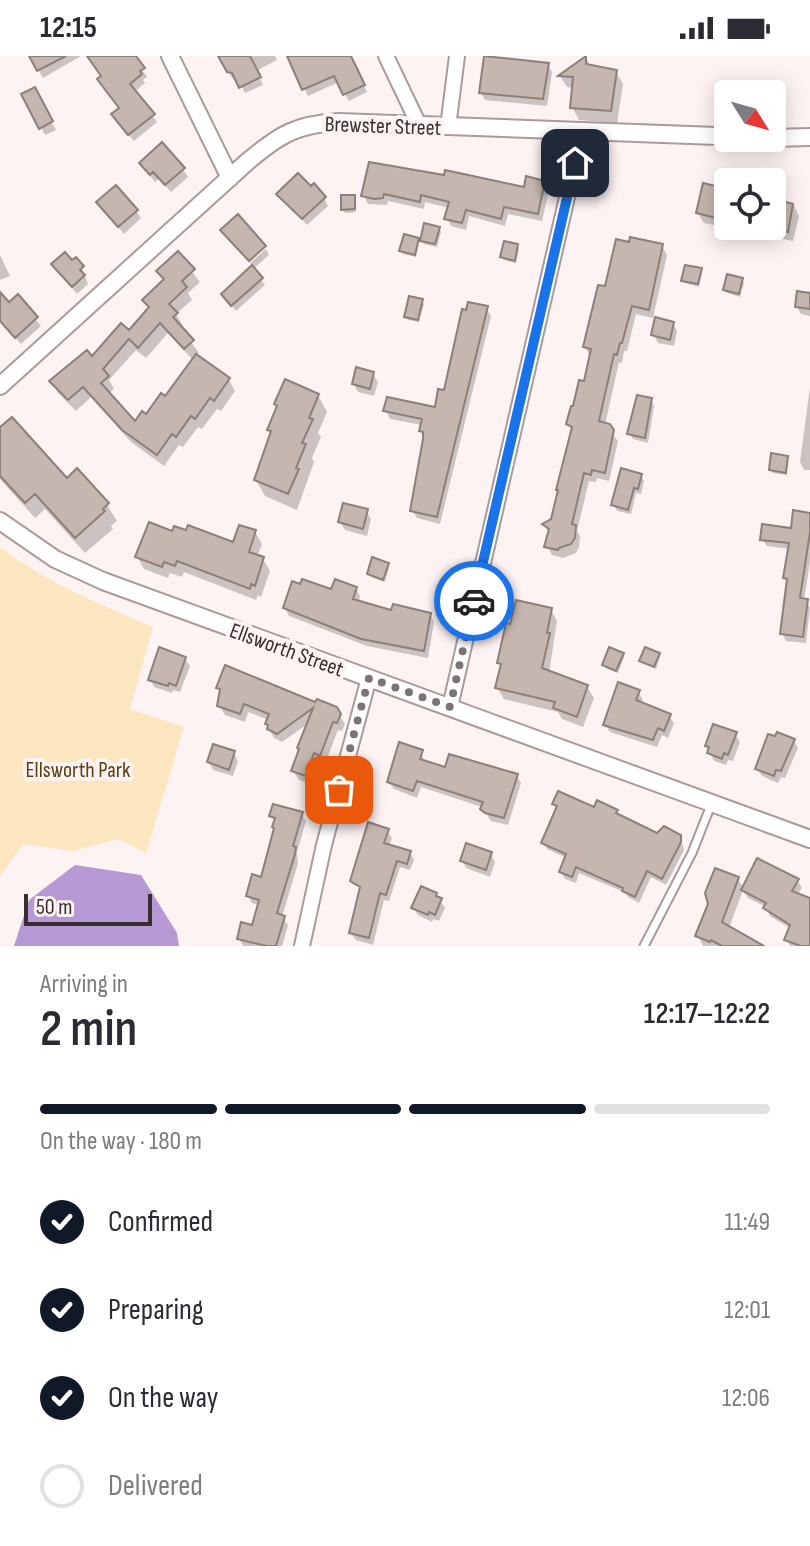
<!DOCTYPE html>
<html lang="en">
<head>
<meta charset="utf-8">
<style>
  :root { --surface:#fff; --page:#f7f7f7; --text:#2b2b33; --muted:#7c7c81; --line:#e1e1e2; --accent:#111827 }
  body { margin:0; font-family:"Sofia Sans Condensed",sans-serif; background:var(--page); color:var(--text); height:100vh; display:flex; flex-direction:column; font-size:30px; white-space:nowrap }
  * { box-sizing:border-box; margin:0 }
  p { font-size:26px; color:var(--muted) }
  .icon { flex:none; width:44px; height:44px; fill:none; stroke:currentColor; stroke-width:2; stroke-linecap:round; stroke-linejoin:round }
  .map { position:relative; height:890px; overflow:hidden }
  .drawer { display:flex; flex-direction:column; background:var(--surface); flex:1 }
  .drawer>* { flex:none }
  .needle { width:52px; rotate:127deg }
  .fabs { position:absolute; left:714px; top:24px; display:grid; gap:16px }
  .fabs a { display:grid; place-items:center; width:72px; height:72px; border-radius:8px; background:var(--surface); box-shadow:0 4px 20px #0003; font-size:40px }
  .scale { position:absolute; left:24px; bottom:20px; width:128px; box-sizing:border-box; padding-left:8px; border:4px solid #362f2f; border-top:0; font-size:22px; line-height:28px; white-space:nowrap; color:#362f2f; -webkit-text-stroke:6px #fef3f3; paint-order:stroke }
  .pin { position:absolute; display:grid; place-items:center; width:68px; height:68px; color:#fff; margin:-34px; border-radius:16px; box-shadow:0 4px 12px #0006 }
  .courier { position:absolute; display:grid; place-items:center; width:80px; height:80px; margin:-40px; border:6px solid #1a73e8; border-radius:50%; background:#fff; color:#222; box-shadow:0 2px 10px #0007 }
  .overview em { font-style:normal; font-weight:600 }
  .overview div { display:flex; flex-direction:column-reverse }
  .overview { display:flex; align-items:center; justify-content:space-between; height:136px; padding:0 40px }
  h1 { font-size:52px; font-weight:600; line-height:60px }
  .bar { display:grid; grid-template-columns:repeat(4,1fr); gap:12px 8px; align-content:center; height:96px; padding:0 40px }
  .bar i { height:10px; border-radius:6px; background:var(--line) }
  .bar .selected { background:var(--accent) }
  .bar p { grid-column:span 4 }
  ol { padding:0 40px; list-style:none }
  li { display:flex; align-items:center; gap:24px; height:88px }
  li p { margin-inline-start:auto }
  li .icon { padding:8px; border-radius:50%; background:var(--accent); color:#fff; stroke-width:4 }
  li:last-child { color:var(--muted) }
  li i { width:44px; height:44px; border:4px solid var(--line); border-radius:50% }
  .status { display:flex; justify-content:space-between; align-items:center; height:56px; padding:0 40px; background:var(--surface); direction:ltr }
  .status svg { height:22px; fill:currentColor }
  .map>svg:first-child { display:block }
  .green { fill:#fbe6c0 }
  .water { fill:#b698d4 }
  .shadow { fill:#0003; fill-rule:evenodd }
  .building { fill:#c5b6af; stroke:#8d7f79; stroke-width:2 }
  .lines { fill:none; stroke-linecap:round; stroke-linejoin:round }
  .service-casing { stroke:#ab9a9b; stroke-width:11 }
  .minor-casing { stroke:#ab9a9b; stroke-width:18 }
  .tertiary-casing { stroke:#ab9a9b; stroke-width:20 }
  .service { stroke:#fff; stroke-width:7 }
  .minor { stroke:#fff; stroke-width:14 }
  .tertiary { stroke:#fff; stroke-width:16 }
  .done { stroke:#7c7474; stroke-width:8; stroke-dasharray:0 14.4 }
  .route { stroke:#1a73e8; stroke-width:10 }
  .labels { text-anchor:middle; stroke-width:8; stroke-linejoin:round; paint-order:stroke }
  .street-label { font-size:22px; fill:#362f2f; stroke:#fef3f3 }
  .park-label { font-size:22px; fill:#58400c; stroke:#fef3f3 }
</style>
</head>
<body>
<div class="status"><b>12:15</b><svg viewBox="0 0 49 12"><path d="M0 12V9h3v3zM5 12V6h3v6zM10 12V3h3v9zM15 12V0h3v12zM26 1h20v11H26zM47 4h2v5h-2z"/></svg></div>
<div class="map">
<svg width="810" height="890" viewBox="0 0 810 890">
  <rect width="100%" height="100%" fill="#fef3f3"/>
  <path class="green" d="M0 491C46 527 100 548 153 571L130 653 184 671 146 797 118 783 73 795 23 788 0 820Z"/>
  <path class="water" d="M75 809 141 819 177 877 179 890H14L29 844Z"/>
  <path class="shadow" d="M31 0H81L43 22Z
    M88 0H133L147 21 143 24 145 27 134 36 157 66 134 85 118 66 121 53Z
    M217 0H275L277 4 256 15 263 29 245 37 238 24 233 23Z
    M349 0 367 36 349 45 339 26 308 40 293 8Z
    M586 2 591 11 616 16 623 28 617 67 579 64 572 51 574 32 567 31 560 20Z
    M548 9 552 16 547 50 485 44 481 37Z
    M34 33 56 74 45 79 24 39Z
    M141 108 183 113 188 121 171 136 159 123 155 126Z
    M371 108 526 133 544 126 549 134 542 165 508 158 505 170 469 160 466 174 451 170 447 162 449 152 425 146 424 153 388 145 387 149 368 148 364 140Z
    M728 135V170H772V139L783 141 787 148 794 150 799 160 793 185 704 167 698 157Z
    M279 139 324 142 328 150 307 169Z
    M354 141 356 156 345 157 343 153Z
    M98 147 136 155 141 162 124 178Z
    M439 172 441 176 437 191 424 188 422 185Z
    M417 184 419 187 416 201 403 198 402 195Z
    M517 190 519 193 516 207 504 204 502 201Z
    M662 190 667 199 653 262 636 258 627 295H624L622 307 619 306 605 369 618 385 609 425 597 422 596 426 589 425 577 475 580 480 579 491 576 497 563 502 552 499 547 490 550 478 544 469 553 464 573 376 568 367 585 327 590 300 585 291 607 233Z
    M266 193 269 199 253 213 265 229 236 255 227 244 253 211 250 207Z
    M178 198 200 226 188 237 192 244 176 258 183 270 180 272 199 297 195 300 229 324 235 335 221 355 217 353 202 373 198 371 183 391 179 389 164 410 131 386 91 341 76 355 58 337 52 325 92 303 130 277 149 253 144 244 164 225 159 215ZM168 277 193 304 166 343 135 368 108 338 114 333 109 324 136 294 146 302Z
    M0 199 10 220 0 224Z
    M54 209 82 212 88 228 77 238Z
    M700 214 702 217 699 231 685 227 683 224Z
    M742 224 744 227 740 241 727 237 725 234Z
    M810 235V260L801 258 797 251 804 239Z
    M18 241 41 270 21 288 0 264V248L9 249Z
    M422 245 424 248 419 266 408 264 406 260Z
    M486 252 491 260 440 468 417 462 412 454 425 381 421 374 422 369 390 363 386 355 436 353Z
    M673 267 677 275 674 290 658 287 654 279Z
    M373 318 378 326 374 340 358 336 354 328Z
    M810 331V414H804L800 406Z
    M318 339 327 356 318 377 321 381 312 402 314 406 297 454 265 440 256 424 272 378 269 373 278 352 276 348Z
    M651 344 654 350 648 387 633 383 629 377Z
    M0 375 67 425 77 415 107 449 117 465 111 470 113 473 85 497 45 453 35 462 0 423Z
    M787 401V419L773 417 771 414Z
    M641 420 644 425 641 438 636 437 631 458 617 455 614 449Z
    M366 455 371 463 367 480 345 474 340 466Z
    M810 459V505L804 545 810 551 806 587 786 585 782 577 788 528 785 522 790 493 767 490 762 483 792 474Z
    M255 476 262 488 257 501 263 503 270 515 261 541 258 539 256 544 184 516 182 521 170 517 168 522 144 513 137 501 173 477 234 489Z
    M387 508 389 512 385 526 371 521 369 518Z
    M356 533 360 540 358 547 393 556 430 558 434 566 428 602 367 590 289 560 285 552 333 535Z
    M551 554 557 565 549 617 587 631 594 642 583 671 562 663 558 656 504 643 497 632 502 612 499 607Z
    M622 598 624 601 618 617 606 612 604 609Z
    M659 598 660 601 656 613 642 605Z
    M185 603 190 610 180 636 173 634 172 637 154 631 150 623Z
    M219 632 335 653 345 668 342 675 338 674 325 708 319 705 311 728 299 724 293 715 309 667 282 686 274 682 269 673V664L248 656 245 666 225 659 219 649 222 637Z
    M638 636 643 644 641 649 669 660 674 667 668 682 662 679 657 691 610 676 605 668Z
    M735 678 740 686 733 705 728 704 726 709 714 705 707 689Z
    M794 685 798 692 785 722 781 721 778 727 762 720 757 712Z
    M421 696 425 707 446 714 517 720 521 727 508 769 491 765 482 751 421 731 417 742 394 733 389 726Z
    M234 697 238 705 233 720 213 714 209 706Z
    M554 748 617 755 620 761 658 780 680 781 684 794 666 829 651 821 639 847 628 841 626 837 579 817 576 827 565 823 561 816 567 802 547 793 543 786 558 753Z
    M301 758 306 765 297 796 298 807 282 861 288 869 282 890H243L239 882 254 871 259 849 252 847 248 840 262 823 276 767 272 760Z
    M387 775 392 782 389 790 410 797 414 804 410 814 400 811 389 845 384 844 373 889 356 884 351 877 362 835 352 824Z
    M491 798 495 806 490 821 466 812 462 804Z
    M738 823 744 833 797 824 802 832 797 839 810 844V890H790L787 883 791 873 770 860 766 851 748 842 743 834 729 872 762 890H703L698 880Z
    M436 839 445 852 439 865 433 863 432 866 418 859 413 851Z"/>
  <path class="building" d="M29 0H66L37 15Z
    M87 0H136L145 12 140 15 142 18 130 28 155 58 128 79 111 58 119 52 97 23 101 20Z
    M218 0H250L261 21 239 32 232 17 227 16Z
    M287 0H351L365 29 343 39 334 20 302 34Z
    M484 0 549 7 543 43 479 37Z
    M586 0V8L617 14 611 55 570 52 573 21 558 20Z
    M35 31 53 65 39 73 21 38Z
    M162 86 185 112 165 129 153 116 150 119 139 107Z
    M369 106 444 119 445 114 524 131 526 120 545 125 538 158 504 151 501 163 466 154 462 167 444 163 449 146 421 139 420 146 384 138 383 142 374 143 361 140Z
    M298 117 311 130 314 127 326 141 302 163 276 138Z
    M703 127 728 133V165L696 157Z
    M116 129 138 154 118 171 96 146Z
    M341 139H355V153L341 154Z
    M772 142 793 148 788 176 772 172Z
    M238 158 266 190 249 205 220 174Z
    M424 167 440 171 435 188 420 185Z
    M404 178 419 182 415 199 399 195Z
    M630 181 663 188 649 254 632 250 622 287H620L617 299 614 298 599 365 610 368 614 374 605 417 592 414 591 419 584 417 572 468 576 469 575 482 571 488 559 492 558 494 544 491 549 473 542 468 551 463 558 434H556L572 371 566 368 571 350H573L579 324 584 325 591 293 583 291 598 229 605 230 616 183 629 186Z
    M504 185 518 188 515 205 500 201Z
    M178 195 195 213 182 225 187 231 169 248 178 257 173 261 194 284 184 293 160 267 138 292 129 283 103 313 109 320 101 327 135 365 142 355 146 358 161 337 165 340 196 298 230 322 214 345 210 342 195 363 191 360 176 381 172 378 157 399 122 374 83 331 68 344 49 325 87 294 92 300 121 267 129 274 149 251 142 244 164 223 156 215Z
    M65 196 72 204 76 201 84 210 80 214 85 219 72 231 51 208Z
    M252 209 263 222 231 250 221 238Z
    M685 209 702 212 698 228 681 225Z
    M727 218 743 222 739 238 723 234Z
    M797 235 810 237V253L795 251Z
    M0 236 9 246 18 238 38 261 15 282 0 265Z
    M409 240 423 243 418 264 404 261Z
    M468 246 488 250 437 461 410 455 423 383V376L419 375 422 363 383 355 387 341 435 351 438 333 444 334 462 253 466 254Z
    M655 261 674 266 670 284 651 279Z
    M356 311 374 316 370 333 352 328Z
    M285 323 319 338 309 362 313 363 302 387 306 388 296 412 299 413 288 438 254 424 271 375 267 374 277 350 274 348Z
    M637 339 652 342 645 382 627 378Z
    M12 361 67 422 77 412 109 447 103 453 105 455 75 482 35 438 25 447 0 420V371Z
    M771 397 788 400 786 417 769 414Z
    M621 412 642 418 638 433 634 432 628 454 611 449Z
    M343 447 368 453 363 473 338 466Z
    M793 454 810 457V476L800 542 808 543 803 581 780 578 787 523 783 522 789 487 760 484 762 468 791 472Z
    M149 466 172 475 174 470 186 474 188 469 233 486 239 469 256 474 249 496 264 501 255 530 251 528 250 533 177 505 175 510 164 506 162 511 135 501Z
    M372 501 389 507 383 524 367 518Z
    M302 523 331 533 335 523 357 531 353 543 391 554 393 548 431 557 424 595 361 583 283 552 292 525 300 528Z
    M516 544 552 552 547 577H550L542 612 588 629 577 661 553 652 555 646 495 632 501 608 497 607 506 567 510 568Z
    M159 591 186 601 176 630 169 627 168 630 148 624Z
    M609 591 624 597 616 615 602 609Z
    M645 591 660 597 654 611 639 605Z
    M225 609 315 646 317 643 337 651 341 658 337 667 333 666 320 700 314 697 306 720 291 715 299 693 297 692 313 652 277 678 267 673 268 669 265 668 269 658 244 648 240 658 217 650 220 633 216 632Z
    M618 626 640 634 636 644 671 658 664 675 658 672 653 684 603 669Z
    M713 668 737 676 728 699 724 697 722 703 707 697 709 691 705 690Z
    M777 676 795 683 781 715 776 714 774 720 755 713 768 678 775 680Z
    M399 686 423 694 420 703 445 711 449 698 518 718 504 762 485 757 480 753 483 746 417 725 413 735 387 726Z
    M213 688 235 695 229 714 207 706Z
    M558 735 594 751 597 744 618 754 616 757 657 777 664 770 681 779V786L662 823 647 815 635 841 622 835 623 832 576 811 572 821 559 816 566 798 541 787 557 750 552 748Z
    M273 748 303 756 293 790 296 791 295 798 277 857 285 860 276 890H267L237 883 241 866 252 869 259 844 246 840 252 818 261 821 274 772 272 771 275 762 269 760Z
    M368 766 389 773 384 787 411 795 407 808 397 805 386 839 380 837 369 882 349 877 360 831 350 825Z
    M466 787 492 796 486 814 460 805Z
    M757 802 799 823 792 835 810 842V890H801L784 884 790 869 763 852 766 847 741 834Z
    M715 812 739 821 722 866 764 890H722L711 884 710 886 695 880 708 848 705 837Z
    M421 830 437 837 436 840 442 842 435 859 429 856 428 859 411 852Z"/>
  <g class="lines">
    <defs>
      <path id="service" d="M644 890 692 797 711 749"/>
      <path id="minor" d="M386 0 419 69
        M448 71 457 0
        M450 651 582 76
        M302 890 324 789 369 622"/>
      <path id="tertiary" d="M170 0 230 122
        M772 82 810 81
        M0 330 247 106C279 79 296 68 339 66L769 82
        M0 465 55 503 103 525 810 783"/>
    </defs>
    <use href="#service" class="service-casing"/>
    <use href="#minor" class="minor-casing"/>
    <use href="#tertiary" class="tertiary-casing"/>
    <use href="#service" class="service"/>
    <use href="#minor" class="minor"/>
    <use href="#tertiary" class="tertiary"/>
  </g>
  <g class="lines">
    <path class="done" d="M339 734 369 622 450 651 474 545"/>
    <path class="route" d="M474 545 575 107"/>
  </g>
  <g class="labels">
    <g class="street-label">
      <text transform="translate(383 69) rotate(2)" y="8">Brewster Street</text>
      <text transform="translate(287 593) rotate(20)" y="8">Ellsworth Street</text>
    </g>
    <g class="park-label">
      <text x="78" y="721">Ellsworth Park</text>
    </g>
  </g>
</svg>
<div class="fabs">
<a><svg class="needle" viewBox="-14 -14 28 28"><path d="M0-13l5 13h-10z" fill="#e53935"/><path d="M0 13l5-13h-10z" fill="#7c7c81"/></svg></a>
<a><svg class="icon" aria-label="locate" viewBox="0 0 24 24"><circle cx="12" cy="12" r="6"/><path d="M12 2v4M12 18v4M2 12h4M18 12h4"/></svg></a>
</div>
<div class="scale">50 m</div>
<div class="pin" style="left:339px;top:734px;background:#ea580c"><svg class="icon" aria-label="bag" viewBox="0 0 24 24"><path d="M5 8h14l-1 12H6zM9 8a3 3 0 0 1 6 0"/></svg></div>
<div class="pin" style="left:575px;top:107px;background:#1f2937"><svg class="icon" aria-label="home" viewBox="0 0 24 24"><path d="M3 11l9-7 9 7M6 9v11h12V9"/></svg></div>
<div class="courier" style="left:474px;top:545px"><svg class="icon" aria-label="car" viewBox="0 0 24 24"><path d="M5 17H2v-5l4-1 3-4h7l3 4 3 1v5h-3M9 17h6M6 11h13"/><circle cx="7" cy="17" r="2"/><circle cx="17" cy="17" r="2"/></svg></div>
</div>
<section class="drawer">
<div class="overview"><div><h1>2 min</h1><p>Arriving in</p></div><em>12:17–12:22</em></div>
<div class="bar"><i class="selected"></i><i class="selected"></i><i class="selected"></i><i></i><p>On the way · 180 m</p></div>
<ol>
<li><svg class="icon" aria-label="check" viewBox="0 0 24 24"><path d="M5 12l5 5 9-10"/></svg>Confirmed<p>11:49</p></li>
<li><svg class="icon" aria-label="check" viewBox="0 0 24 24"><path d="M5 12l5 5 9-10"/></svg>Preparing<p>12:01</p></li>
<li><svg class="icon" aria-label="check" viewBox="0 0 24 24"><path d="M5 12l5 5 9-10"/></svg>On the way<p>12:06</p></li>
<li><i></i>Delivered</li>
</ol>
</section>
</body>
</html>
